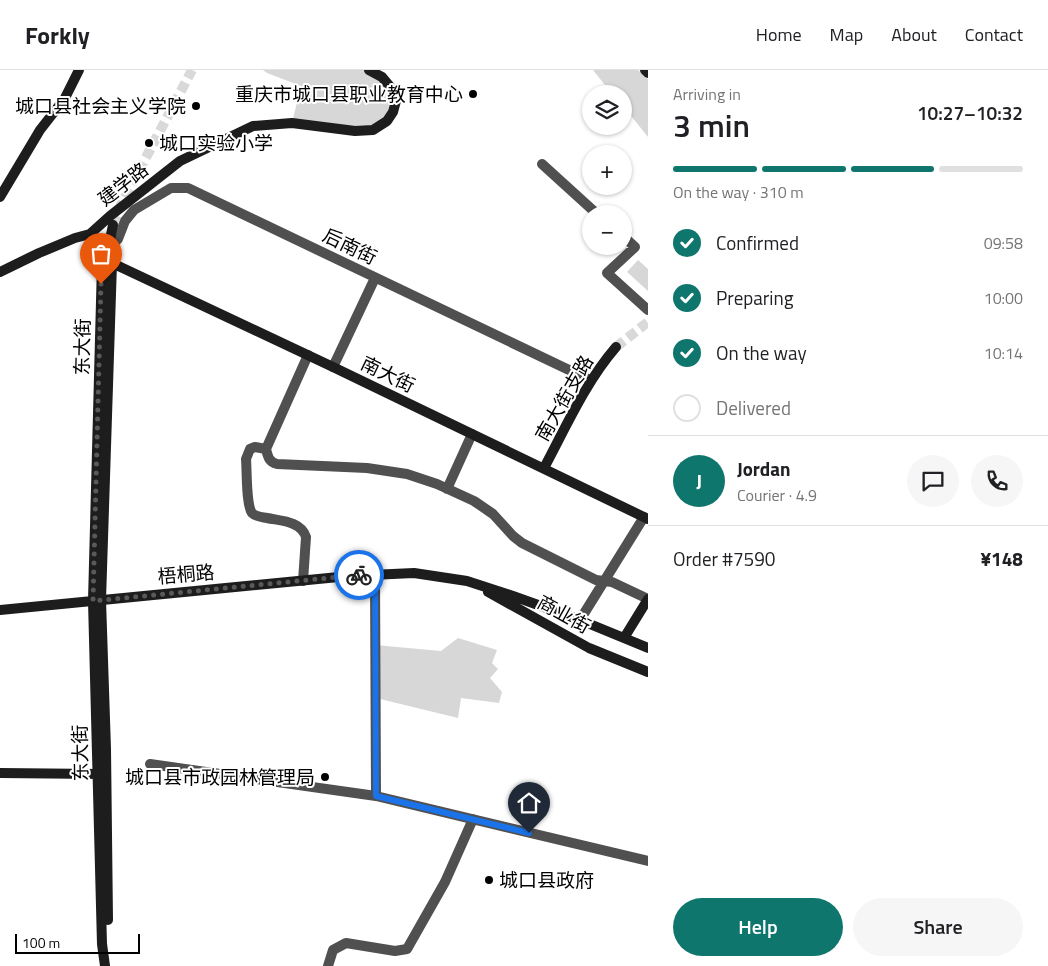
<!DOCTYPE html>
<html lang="en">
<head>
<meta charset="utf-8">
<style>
  :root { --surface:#fff; --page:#f6f6f6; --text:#202124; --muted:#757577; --line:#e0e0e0; --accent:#0f766e }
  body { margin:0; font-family:"Titillium Web","Noto Sans SC",sans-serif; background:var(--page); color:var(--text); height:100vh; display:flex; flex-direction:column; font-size:19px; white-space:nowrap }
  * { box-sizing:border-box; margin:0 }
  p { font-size:16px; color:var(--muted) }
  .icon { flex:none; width:28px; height:28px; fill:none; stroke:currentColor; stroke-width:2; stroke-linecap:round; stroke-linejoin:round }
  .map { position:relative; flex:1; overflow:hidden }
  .sheet { display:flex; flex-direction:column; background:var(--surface); width:400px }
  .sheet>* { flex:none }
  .buttons { position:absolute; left:582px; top:15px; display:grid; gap:10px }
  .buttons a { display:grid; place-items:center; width:50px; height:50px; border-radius:50%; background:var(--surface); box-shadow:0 1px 4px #0004; font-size:25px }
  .scale { position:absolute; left:15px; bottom:12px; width:125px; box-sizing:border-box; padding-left:5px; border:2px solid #000; border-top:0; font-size:14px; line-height:18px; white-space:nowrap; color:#000; -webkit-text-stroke:4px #fff; paint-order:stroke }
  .pin { position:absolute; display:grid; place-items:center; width:42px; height:42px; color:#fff; margin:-51px -21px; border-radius:50% 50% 50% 0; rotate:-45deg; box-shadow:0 0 5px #0007 }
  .pin .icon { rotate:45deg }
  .courier { position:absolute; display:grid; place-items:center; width:50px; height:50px; margin:-25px; border:4px solid #1a73e8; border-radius:50%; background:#fff; color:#222; box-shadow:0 1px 6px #0007 }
  .head em { font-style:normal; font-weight:600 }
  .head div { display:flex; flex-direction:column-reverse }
  .head { display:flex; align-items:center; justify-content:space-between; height:85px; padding:0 25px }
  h1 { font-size:32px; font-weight:600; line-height:38px }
  .bar { display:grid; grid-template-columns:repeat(4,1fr); gap:8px 5px; align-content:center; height:60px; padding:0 25px }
  .bar i { height:6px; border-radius:4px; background:var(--line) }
  .bar .on { background:var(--accent) }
  .bar p { grid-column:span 4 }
  .line { display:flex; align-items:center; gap:12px; padding:0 25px; border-top:1px solid var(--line) }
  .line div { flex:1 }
  .round { display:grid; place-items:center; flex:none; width:52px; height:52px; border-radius:26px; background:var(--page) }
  ol { padding:0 25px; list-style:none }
  li { display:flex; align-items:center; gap:15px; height:55px }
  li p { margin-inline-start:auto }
  li .icon { padding:5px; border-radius:50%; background:var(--accent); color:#fff; stroke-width:4 }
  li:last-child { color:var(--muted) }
  li i { width:28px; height:28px; border:2px solid var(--line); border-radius:50% }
  .primary-button { display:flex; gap:10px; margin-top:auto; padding:10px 25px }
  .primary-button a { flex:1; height:58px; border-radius:30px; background:var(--accent); color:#fff; font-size:20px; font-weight:600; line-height:58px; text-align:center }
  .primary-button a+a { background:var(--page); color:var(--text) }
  header { display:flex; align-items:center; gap:30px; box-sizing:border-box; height:70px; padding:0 25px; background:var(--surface); border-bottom:1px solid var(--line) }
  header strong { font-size:24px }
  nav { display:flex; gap:28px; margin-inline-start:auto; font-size:18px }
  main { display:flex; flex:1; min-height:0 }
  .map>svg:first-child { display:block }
  .green { fill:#d7d7d7 }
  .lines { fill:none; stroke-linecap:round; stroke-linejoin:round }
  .secondary-tunnel { stroke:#d9d9d9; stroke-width:10; stroke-dasharray:10 5; stroke-linecap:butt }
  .street { stroke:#505050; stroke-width:10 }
  .secondary { stroke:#1d1d1d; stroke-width:10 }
  .done { stroke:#595959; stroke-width:5; stroke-dasharray:0 9 }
  .route { stroke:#1a73e8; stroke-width:6 }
  .poi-dot { fill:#000; stroke:#fff; stroke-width:2 }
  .labels { text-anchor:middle; stroke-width:4; stroke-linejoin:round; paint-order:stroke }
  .poi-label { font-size:19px; fill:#000; stroke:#fff; text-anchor:end }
  .street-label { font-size:19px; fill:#000; stroke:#fff }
</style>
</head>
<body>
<header>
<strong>Forkly</strong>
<nav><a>Home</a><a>Map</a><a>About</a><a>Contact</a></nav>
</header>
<main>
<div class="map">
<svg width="648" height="896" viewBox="0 0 648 896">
  <rect width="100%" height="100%" fill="#fff"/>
  <path class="green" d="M263 0H369L392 19 393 42 373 60 292 53 301 16 267 3Z
    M593 0H638L648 9V67L624 37V24H612Z
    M638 190 648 199V221L627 202Z
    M458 568 497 580 492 593 498 599 490 608 502 622 499 633 461 628 458 648 376 628 375 575 441 581Z"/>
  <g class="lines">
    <path class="secondary-tunnel" d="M113 155 121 135 192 0
      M616 277 648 252"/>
    <path class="street" d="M542 94 597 144
      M624 167 635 177 607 203 648 240
      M109 174 115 172 118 169 125 151 134 140 171 118H188L590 310
      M333 297 375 208
      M266 379C268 387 269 392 277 394L367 398 407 404 437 414 474 431 493 444 513 466 522 473 596 510 612 512 648 529
      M266 379 255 377 250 379 246 389C247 400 246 435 252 443 256 447 262 447 267 448 281 451 301 451 306 467L303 511
      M266 379 308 285
      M447 419 472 364
      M375 504 376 726
      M580 550 644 447
      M150 694 376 726 648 791
      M328 896 333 880 346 873 395 881 407 879 445 812 473 749"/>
    <path class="secondary" d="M645 0 648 3
      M0 127 40 60 65 28 79 0
      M112 193 333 297 648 449
      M0 202 39 183 75 168 90 164 110 146 180 91 253 56 292 53 355 61 373 60 387 51 393 42 396 31 392 19 382 7 369 0
      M544 398C566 357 585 313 616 277
      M488 522 589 578 648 602
      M0 540 349 506 414 503 467 511 513 526 580 550 648 578
      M624 568 648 529
      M0 703 98 704
      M108 850 106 679 101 530 112 193 109 174
      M105 896 102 874 93 531 102 194 103 184 109 174 113 155"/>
  </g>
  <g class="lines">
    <path class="done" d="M101 214 93 531 359 505"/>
    <path class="route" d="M359 505 375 504 376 726 529 763"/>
  </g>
  <g class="poi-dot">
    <circle cx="473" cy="24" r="5"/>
    <circle cx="196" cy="36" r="5"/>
    <circle cx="149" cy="73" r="5"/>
    <circle cx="325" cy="707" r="5"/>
    <circle cx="489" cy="810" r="5"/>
  </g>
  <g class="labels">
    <g class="poi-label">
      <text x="463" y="31">重庆市城口县职业教育中心</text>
      <text x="186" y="43">城口县社会主义学院</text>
      <text x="159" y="80" text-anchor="start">城口实验小学</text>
      <text x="315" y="714">城口县市政园林管理局</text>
      <text x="499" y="817" text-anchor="start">城口县政府</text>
    </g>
    <g class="street-label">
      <text transform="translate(123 114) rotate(-38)" y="7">建学路</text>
      <text transform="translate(350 176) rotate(26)" y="7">后南街</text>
      <text transform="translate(82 277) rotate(-89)" y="7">东大街</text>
      <text transform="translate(388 304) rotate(26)" y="7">南大街</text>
      <text transform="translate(564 328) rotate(-60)" y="7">南大街支路</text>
      <text transform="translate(186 504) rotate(-5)" y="7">梧桐路</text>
      <text transform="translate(564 544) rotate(29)" y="7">商业街</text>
      <text transform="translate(80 683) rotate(-91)" y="7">东大街</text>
    </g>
  </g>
</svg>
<div class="buttons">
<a><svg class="icon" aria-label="layers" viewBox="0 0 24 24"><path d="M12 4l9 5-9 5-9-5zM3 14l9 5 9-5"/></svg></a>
<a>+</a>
<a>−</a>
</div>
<div class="scale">100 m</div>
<div class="pin" style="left:101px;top:214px;background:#ea580c"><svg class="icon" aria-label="bag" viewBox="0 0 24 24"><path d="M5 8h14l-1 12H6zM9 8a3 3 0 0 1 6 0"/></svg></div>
<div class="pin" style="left:529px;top:763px;background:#1f2937"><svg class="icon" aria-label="home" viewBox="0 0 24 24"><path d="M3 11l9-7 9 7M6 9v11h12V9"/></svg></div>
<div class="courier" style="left:359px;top:505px"><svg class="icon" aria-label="bike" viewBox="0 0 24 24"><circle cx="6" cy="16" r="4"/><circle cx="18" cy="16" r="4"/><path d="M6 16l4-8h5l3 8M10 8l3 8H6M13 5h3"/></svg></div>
</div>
<section class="sheet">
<div class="head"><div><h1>3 min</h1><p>Arriving in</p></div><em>10:27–10:32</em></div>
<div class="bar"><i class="on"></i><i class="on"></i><i class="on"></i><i></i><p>On the way · 310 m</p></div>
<ol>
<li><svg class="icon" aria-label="check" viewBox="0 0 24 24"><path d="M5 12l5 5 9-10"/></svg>Confirmed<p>09:58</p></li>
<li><svg class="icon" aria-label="check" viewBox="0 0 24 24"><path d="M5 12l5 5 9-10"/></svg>Preparing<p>10:00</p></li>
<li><svg class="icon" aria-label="check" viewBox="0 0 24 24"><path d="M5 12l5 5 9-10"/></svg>On the way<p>10:14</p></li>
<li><i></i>Delivered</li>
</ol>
<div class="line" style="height:90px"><b class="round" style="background:var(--accent);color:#fff">J</b><div><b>Jordan</b><p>Courier · 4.9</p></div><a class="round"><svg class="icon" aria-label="chat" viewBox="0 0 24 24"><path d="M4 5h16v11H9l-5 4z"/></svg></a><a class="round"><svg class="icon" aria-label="phone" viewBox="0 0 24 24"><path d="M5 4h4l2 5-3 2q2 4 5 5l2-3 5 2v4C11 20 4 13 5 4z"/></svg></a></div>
<div class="line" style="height:65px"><div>Order #7590</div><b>¥148</b></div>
<div class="primary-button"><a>Help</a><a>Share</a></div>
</section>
</main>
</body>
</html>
